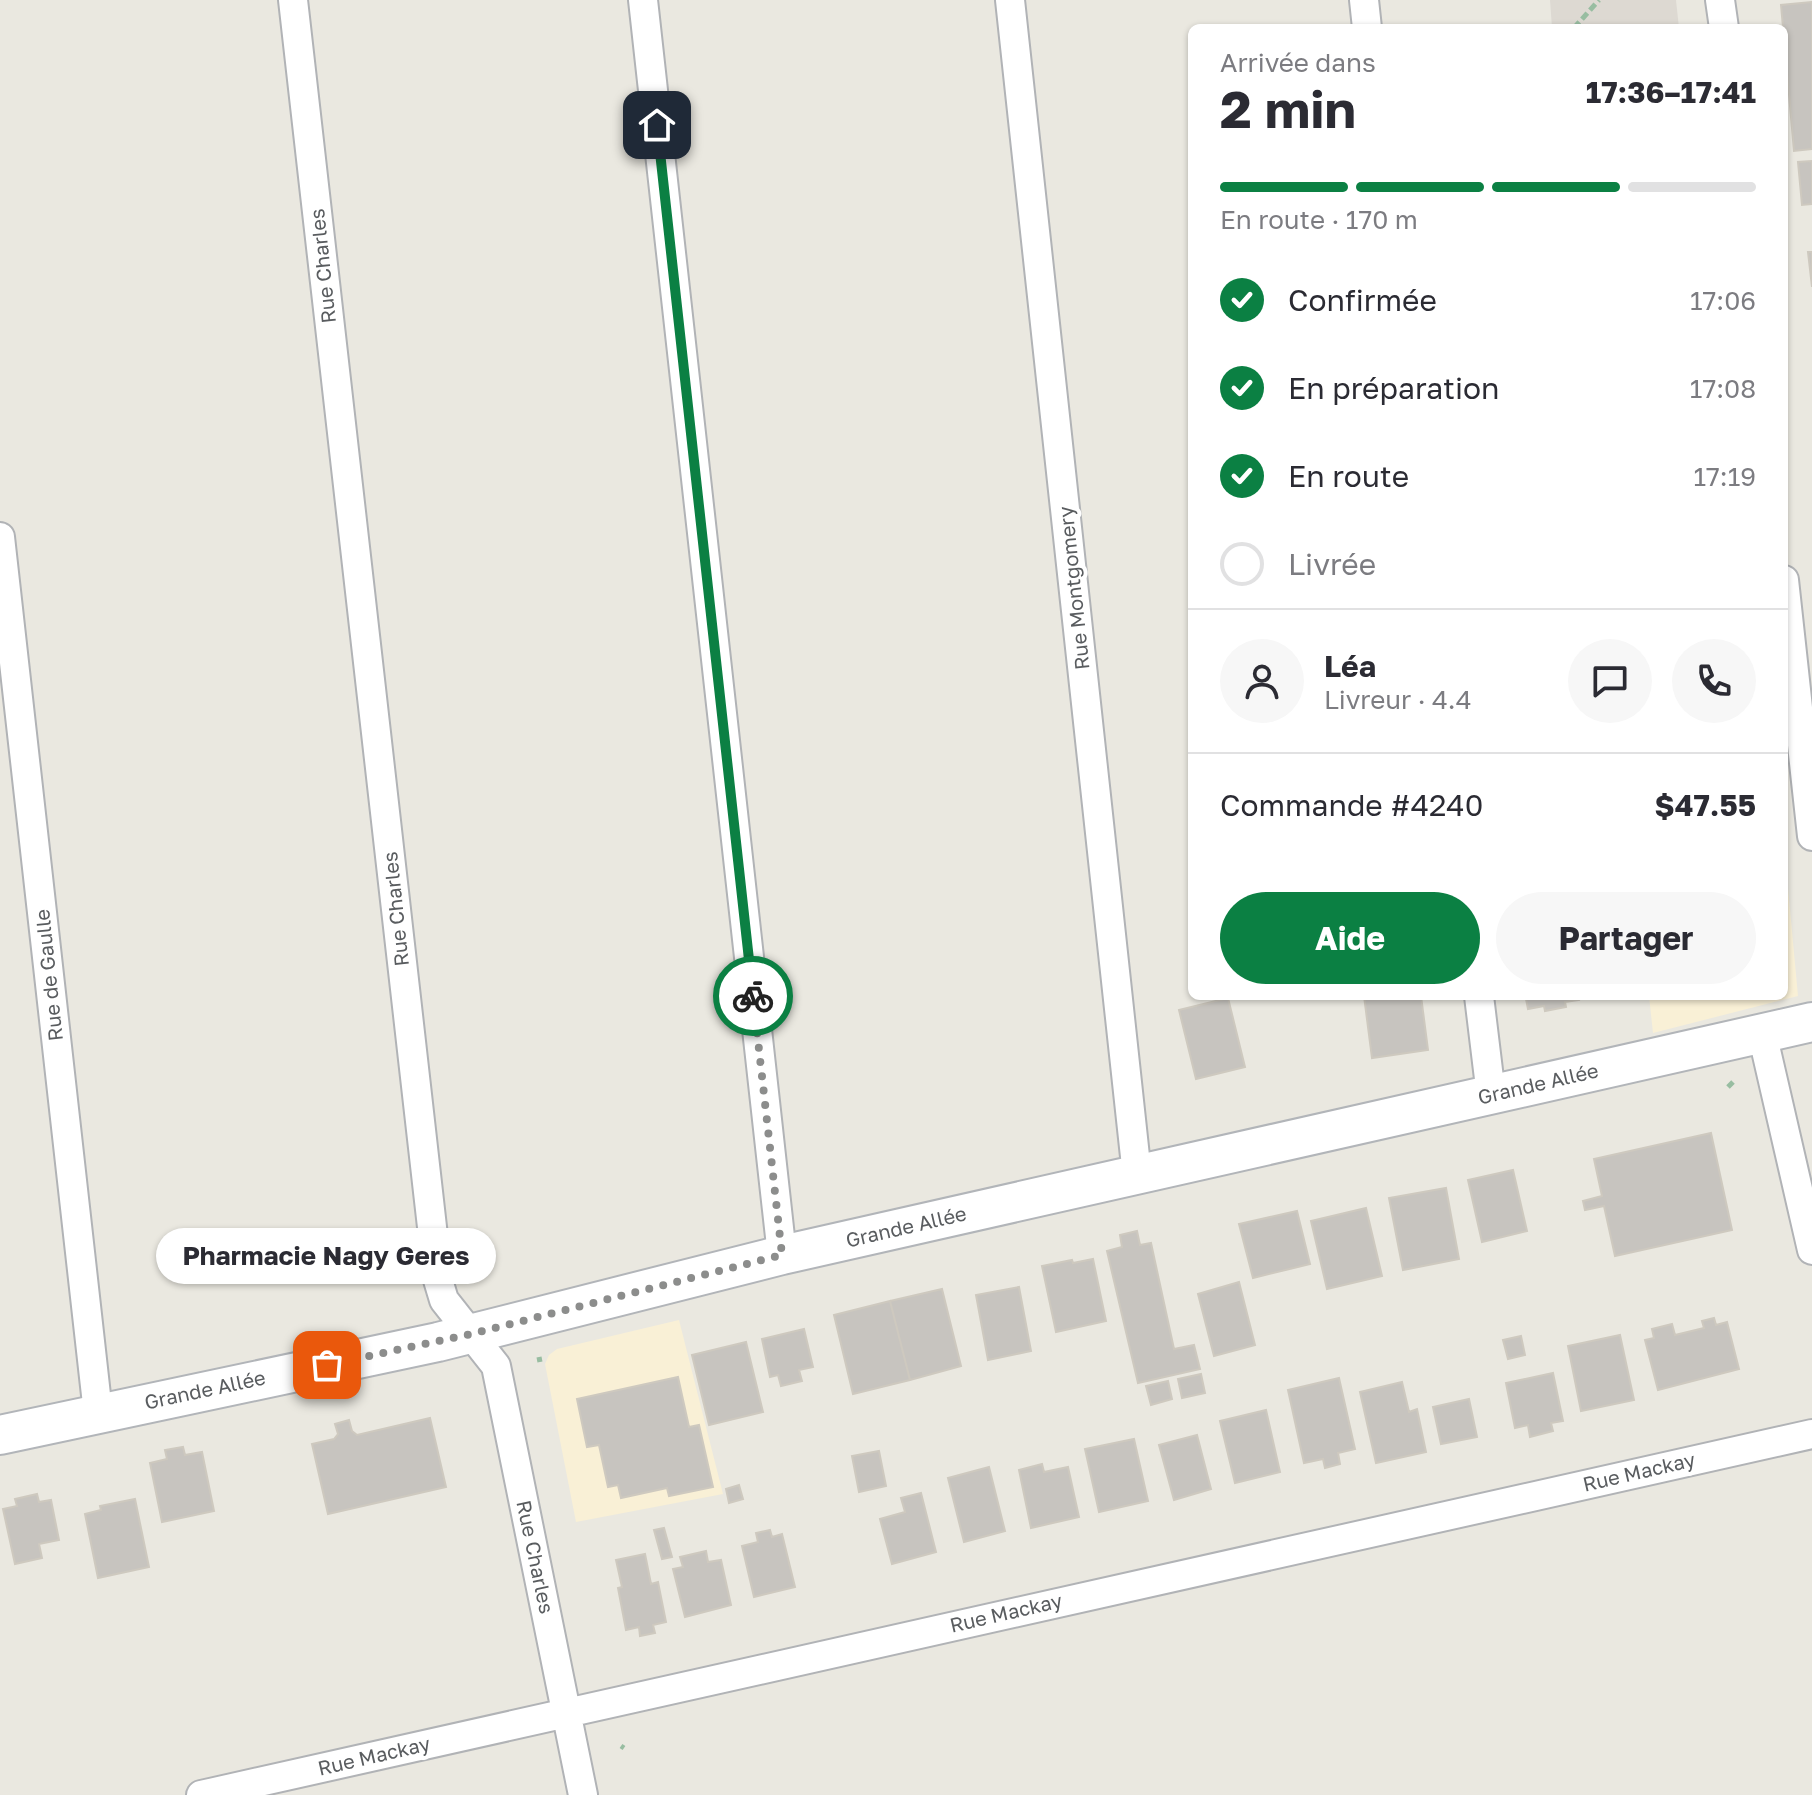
<!DOCTYPE html>
<html lang="fr">
<head>
<meta charset="utf-8">
<style>
  :root { --surface:#fff; --page:#f7f7f7; --text:#2b2b33; --muted:#7c7c81; --line:#e1e1e2; --accent:#0b8043 }
  body { margin:0; font-family:"Golos Text",sans-serif; background:var(--page); color:var(--text); height:100vh; display:flex; flex-direction:column; font-size:30px; white-space:nowrap }
  * { box-sizing:border-box; margin:0 }
  p { font-size:26px; color:var(--muted) }
  .icon { flex:none; width:44px; height:44px; fill:none; stroke:currentColor; stroke-width:2; stroke-linecap:round; stroke-linejoin:round }
  .map { position:relative; flex:1; overflow:hidden }
  .details { position:absolute; left:1188px; top:24px; width:600px; height:976px; display:flex; flex-direction:column; background:var(--surface); border-radius:12px; box-shadow:0 2px 6px #0004 }
  .details>* { flex:none }
  .pin { position:absolute; display:grid; place-items:center; width:68px; height:68px; color:#fff; margin:-34px; border-radius:16px; box-shadow:0 4px 12px #0006 }
  .courier { position:absolute; display:grid; place-items:center; width:80px; height:80px; margin:-40px; border:6px solid #0b8043; border-radius:50%; background:#fff; color:#222; box-shadow:0 2px 10px #0007 }
  .bubble { position:absolute; height:56px; border-radius:28px; background:var(--surface); box-shadow:0 2px 6px #0004; font-size:26px; font-weight:700; line-height:56px; text-align:center }
  .headline em { font-style:normal; font-weight:700 }
  .headline div { display:flex; flex-direction:column-reverse }
  .headline { display:flex; align-items:center; justify-content:space-between; height:136px; padding:0 32px }
  h1 { font-size:52px; font-weight:700; line-height:60px }
  .bar { display:grid; grid-template-columns:repeat(4,1fr); gap:12px 8px; align-content:center; height:96px; padding:0 32px }
  .bar i { height:10px; border-radius:6px; background:var(--line) }
  .bar .selected { background:var(--accent) }
  .bar p { grid-column:span 4 }
  .line { display:flex; align-items:center; gap:20px; padding:0 32px; border-top:2px solid var(--line) }
  .line div { flex:1 }
  .round { display:grid; place-items:center; flex:none; width:84px; height:84px; border-radius:42px; background:var(--page) }
  ol { padding:0 32px; list-style:none }
  li { display:flex; align-items:center; gap:24px; height:88px }
  li p { margin-inline-start:auto }
  li .icon { padding:8px; border-radius:50%; background:var(--accent); color:#fff; stroke-width:4 }
  li:last-child { color:var(--muted) }
  li i { width:44px; height:44px; border:4px solid var(--line); border-radius:50% }
  .action { display:flex; gap:16px; margin-top:auto; padding:16px 32px }
  .action a { flex:1; height:92px; border-radius:48px; background:var(--accent); color:#fff; font-size:32px; font-weight:700; line-height:92px; text-align:center }
  .action a+a { background:var(--page); color:var(--text) }
  .map>svg:first-child { display:block }
  .commercial { fill:#f9f0d6 }
  .education { fill:#ddd9d2 }
  .building { fill:#c7c4bf; stroke:#cec9bf; stroke-width:2 }
  .lines { fill:none; stroke-linecap:round; stroke-linejoin:round }
  .street-casing { stroke:#b1b3b6; stroke-width:32 }
  .secondary-casing { stroke:#b2b5b9; stroke-width:42 }
  .path { stroke:#98bda1; stroke-width:5; stroke-dasharray:8 4; stroke-linecap:butt }
  .street { stroke:#fff; stroke-width:28 }
  .secondary { stroke:#fff; stroke-width:38 }
  .done { stroke:#8c8d8c; stroke-width:8; stroke-dasharray:0 14.4 }
  .route { stroke:#0b8043; stroke-width:10 }
  .labels { text-anchor:middle; stroke-width:8; stroke-linejoin:round; paint-order:stroke }
  .street-label { font-size:20px; fill:#595c5f; stroke:#fff }
</style>
</head>
<body>
<div class="map">
<svg width="1812" height="1795" viewBox="0 0 1812 1795">
  <rect width="100%" height="100%" fill="#eae8e0"/>
  <path class="commercial" d="M1784 845 1798 996 1653 1033 1649 996H1784Z
    M679 1320 723 1494 576 1522 545 1364 549 1355 557 1349Z"/>
  <path class="education" d="M1550 0H1676L1679 28H1552Z"/>
  <path class="building" d="M1812 2V149L1794 151 1781 5Z
    M1812 161V204L1802 205 1798 162Z
    M1808 252H1812V287Z
    M1364 996H1421L1428 1050 1372 1058Z
    M1532 996H1578L1579 1000 1565 1002 1566 1007 1545 1011 1544 1006 1528 1009 1526 999Z
    M1228 998 1245 1067 1196 1079 1179 1010Z
    M1711 1133 1732 1230 1615 1256 1604 1206 1585 1210 1583 1201 1602 1196 1594 1159Z
    M1513 1170 1527 1231 1482 1242 1468 1180Z
    M1446 1188 1459 1259 1403 1270 1389 1198Z
    M1366 1208 1382 1276 1327 1289 1311 1221Z
    M1297 1211 1310 1264 1253 1278 1239 1224Z
    M1137 1231 1140 1245 1151 1243 1174 1349 1194 1345 1200 1369 1138 1383 1107 1251 1122 1247 1120 1235Z
    M1093 1259 1106 1321 1056 1332 1042 1266 1072 1260 1073 1263Z
    M1239 1282 1255 1345 1214 1356 1198 1294Z
    M1019 1287 1031 1351 988 1360 976 1295Z
    M942 1289 961 1366 910 1380 890 1301Z
    M890 1301 910 1380 853 1394 834 1315Z
    M1714 1318 1716 1325 1727 1322 1739 1369 1658 1390 1645 1340 1654 1338 1652 1329 1672 1324 1675 1335 1704 1328 1702 1321Z
    M804 1329 813 1367 799 1370 802 1381 781 1386 778 1375 770 1377 762 1339Z
    M1620 1335 1634 1400 1581 1411 1568 1346Z
    M1521 1336 1525 1355 1508 1359 1503 1340Z
    M746 1342 763 1412 709 1425 692 1355Z
    M1553 1373 1563 1421 1551 1423 1553 1431 1530 1437 1528 1425 1515 1428 1506 1383Z
    M1201 1374 1205 1393 1182 1398 1178 1379Z
    M678 1377 689 1427 699 1425 713 1487 669 1496 667 1488 621 1498 618 1485 608 1487 599 1445 587 1447 577 1399Z
    M1339 1378 1355 1449 1338 1453 1340 1464 1325 1468 1323 1459 1304 1463 1288 1390Z
    M1168 1381 1172 1399 1151 1405 1146 1386Z
    M1402 1382 1409 1412 1417 1409 1426 1452 1376 1463 1360 1392Z
    M1469 1399 1477 1437 1441 1444 1433 1407Z
    M1266 1410 1280 1472 1235 1483 1220 1421Z
    M430 1418 446 1487 328 1514 312 1444 334 1439 338 1434 335 1424 349 1420 352 1431 357 1435Z
    M1197 1435 1211 1489 1174 1500 1159 1445Z
    M1134 1439 1148 1501 1099 1512 1085 1449Z
    M183 1447 185 1455 202 1452 214 1511 162 1522 150 1463 167 1459 165 1450Z
    M879 1451 886 1486 859 1492 852 1456Z
    M1042 1464 1044 1472 1068 1467 1079 1517 1031 1528 1019 1470Z
    M989 1467 1005 1531 964 1542 948 1478Z
    M739 1485 743 1499 729 1503 726 1489Z
    M921 1493 936 1552 892 1564 880 1519 905 1512 901 1498Z
    M37 1494 39 1502 51 1500 59 1540 39 1544 42 1558 15 1564 3 1509 17 1506 15 1499Z
    M135 1499 149 1567 98 1578 85 1514 101 1510 100 1506Z
    M664 1528 672 1557 662 1559 654 1530Z
    M770 1530 772 1537 782 1534 795 1587 754 1597 742 1546 758 1542 756 1533Z
    M706 1551 708 1562 721 1560 731 1605 685 1617 673 1569 683 1567 680 1557Z
    M645 1554 651 1584 658 1582 666 1622 653 1625 655 1633 640 1636 639 1627 626 1630 618 1588 622 1587 616 1560Z"/>
  <g class="lines">
    <defs>
      <path id="street" d="M293 0 438 1280 444 1300 496 1366 583 1795
        M643 0 782 1255
        M1010 0 1137 1175
        M1364 0 1367 28
        M1720 0 1724 28
        M0 537 98 1413
        M1784 580 1812 836
        M1479 996 1491 1095
        M1762 1033 1812 1250
        M201 1795 1812 1434"/>
      <path id="secondary" d="M0 1435 438 1342 782 1255 1812 1022"/>
    </defs>
    <use href="#street" class="street-casing"/>
    <use href="#secondary" class="secondary-casing"/>
    <path class="path" d="M1574 28 1599 0
      M1728 1087 1733 1082
      M537 1360 542 1359
      M621 1746 624 1748"/>
    <use href="#street" class="street"/>
    <use href="#secondary" class="secondary"/>
  </g>
  <g class="lines">
    <path class="done" d="M327 1365 471 1334 782 1255 753 996"/>
    <path class="route" d="M657 125 753 996"/>
  </g>
  <g class="labels">
    <g class="street-label">
      <text transform="translate(323 266) rotate(-96)" y="7">Rue Charles</text>
      <text transform="translate(1074 588) rotate(-96)" y="7">Rue Montgomery</text>
      <text transform="translate(396 909) rotate(-96)" y="7">Rue Charles</text>
      <text transform="translate(49 975) rotate(-96)" y="7">Rue de Gaulle</text>
      <text transform="translate(1538 1084) rotate(-13)" y="7">Grande Allée</text>
      <text transform="translate(906 1227) rotate(-13)" y="7">Grande Allée</text>
      <text transform="translate(205 1390) rotate(-12)" y="7">Grande Allée</text>
      <text transform="translate(1639 1472) rotate(-13)" y="7">Rue Mackay</text>
      <text transform="translate(535 1557) rotate(78)" y="7">Rue Charles</text>
      <text transform="translate(1006 1613) rotate(-13)" y="7">Rue Mackay</text>
      <text transform="translate(374 1756) rotate(-13)" y="7">Rue Mackay</text>
    </g>
  </g>
</svg>
<div class="pin" style="left:327px;top:1365px;background:#ea580c"><svg class="icon" aria-label="bag" viewBox="0 0 24 24"><path d="M5 8h14l-1 12H6zM9 8a3 3 0 0 1 6 0"/></svg></div>
<div class="pin" style="left:657px;top:125px;background:#1f2937"><svg class="icon" aria-label="home" viewBox="0 0 24 24"><path d="M3 11l9-7 9 7M6 9v11h12V9"/></svg></div>
<div class="courier" style="left:753px;top:996px"><svg class="icon" aria-label="bike" viewBox="0 0 24 24"><circle cx="6" cy="16" r="4"/><circle cx="18" cy="16" r="4"/><path d="M6 16l4-8h5l3 8M10 8l3 8H6M13 5h3"/></svg></div>
<div class="bubble" style="left:156px;top:1228px;width:340px">Pharmacie Nagy Geres</div>
<section class="details">
<div class="headline"><div><h1>2 min</h1><p>Arrivée dans</p></div><em>17:36–17:41</em></div>
<div class="bar"><i class="selected"></i><i class="selected"></i><i class="selected"></i><i></i><p>En route · 170 m</p></div>
<ol>
<li><svg class="icon" aria-label="check" viewBox="0 0 24 24"><path d="M5 12l5 5 9-10"/></svg>Confirmée<p>17:06</p></li>
<li><svg class="icon" aria-label="check" viewBox="0 0 24 24"><path d="M5 12l5 5 9-10"/></svg>En préparation<p>17:08</p></li>
<li><svg class="icon" aria-label="check" viewBox="0 0 24 24"><path d="M5 12l5 5 9-10"/></svg>En route<p>17:19</p></li>
<li><i></i>Livrée</li>
</ol>
<div class="line" style="height:144px"><a class="round"><svg class="icon" aria-label="person" viewBox="0 0 24 24"><circle cx="12" cy="8" r="4"/><path d="M4 21q1-7 8-7t8 7"/></svg></a><div><b>Léa</b><p>Livreur · 4.4</p></div><a class="round"><svg class="icon" aria-label="chat" viewBox="0 0 24 24"><path d="M4 5h16v11H9l-5 4z"/></svg></a><a class="round"><svg class="icon" aria-label="phone" viewBox="0 0 24 24"><path d="M5 4h4l2 5-3 2q2 4 5 5l2-3 5 2v4C11 20 4 13 5 4z"/></svg></a></div>
<div class="line" style="height:104px"><div>Commande #4240</div><b>$47.55</b></div>
<div class="action"><a>Aide</a><a>Partager</a></div>
</section>
</div>
</body>
</html>
